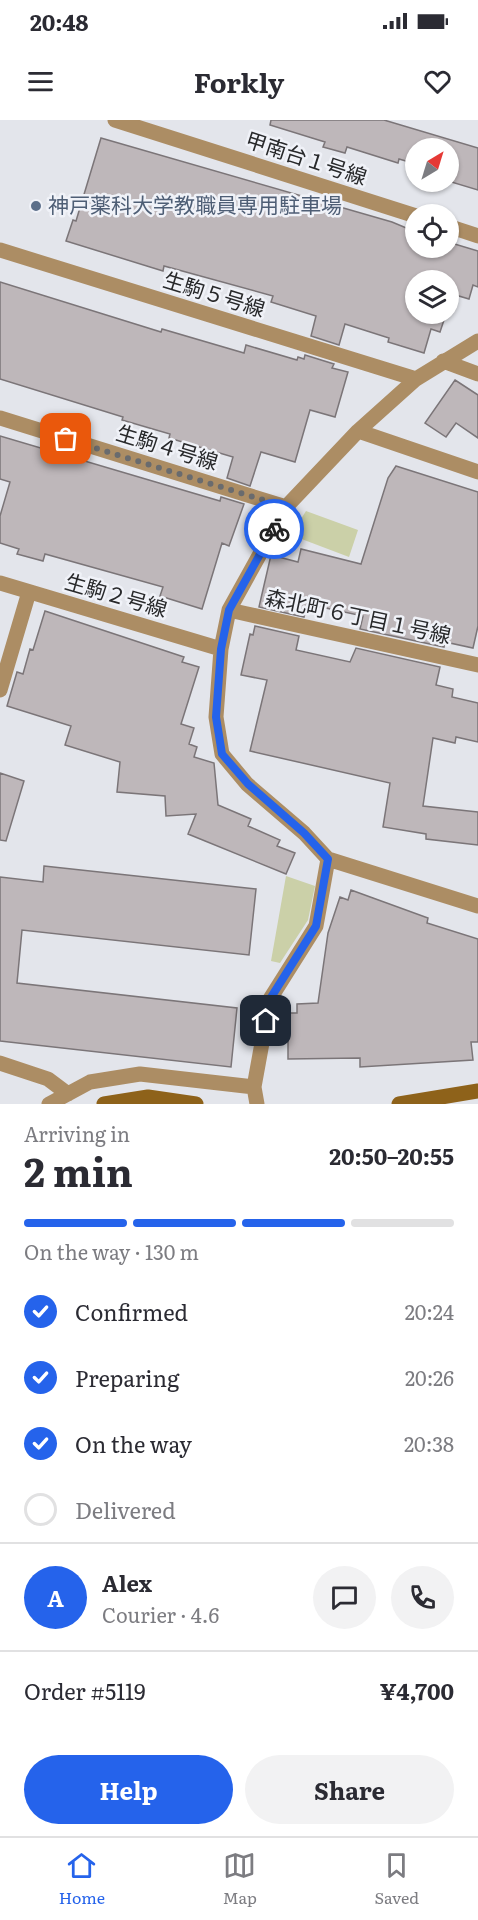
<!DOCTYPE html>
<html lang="en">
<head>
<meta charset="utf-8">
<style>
  :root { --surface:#fff; --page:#f2f2f3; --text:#2b2b33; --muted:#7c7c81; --line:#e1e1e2; --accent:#2563eb }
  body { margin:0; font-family:Literata,"Noto Sans JP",serif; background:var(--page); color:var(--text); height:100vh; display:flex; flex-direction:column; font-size:22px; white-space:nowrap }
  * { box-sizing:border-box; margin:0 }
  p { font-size:20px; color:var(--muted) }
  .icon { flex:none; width:33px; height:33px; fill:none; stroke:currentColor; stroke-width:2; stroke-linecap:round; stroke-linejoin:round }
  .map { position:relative; height:984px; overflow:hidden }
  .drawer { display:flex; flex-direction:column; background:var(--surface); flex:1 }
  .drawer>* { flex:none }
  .needle { width:39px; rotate:38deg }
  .controls { position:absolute; left:405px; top:18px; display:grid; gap:12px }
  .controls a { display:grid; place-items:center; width:54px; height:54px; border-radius:50%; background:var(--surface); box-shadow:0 2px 4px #0004; font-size:30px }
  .pin { position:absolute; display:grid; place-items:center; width:51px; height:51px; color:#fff; margin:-26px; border-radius:12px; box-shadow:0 3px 9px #0006 }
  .courier { position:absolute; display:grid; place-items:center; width:60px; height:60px; margin:-30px; border:4px solid #2563eb; border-radius:50%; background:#fff; color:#222; box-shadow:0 2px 8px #0007 }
  .summary em { font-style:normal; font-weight:700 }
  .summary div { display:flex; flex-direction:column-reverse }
  .summary { display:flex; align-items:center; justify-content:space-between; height:102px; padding:0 24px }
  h1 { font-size:39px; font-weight:700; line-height:45px }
  .bar { display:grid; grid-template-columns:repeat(4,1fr); gap:9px 6px; align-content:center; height:72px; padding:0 24px }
  .bar i { height:8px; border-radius:4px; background:var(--line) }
  .bar .on { background:var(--accent) }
  .bar p { grid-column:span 4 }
  .line { display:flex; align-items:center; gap:15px; padding:0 24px; border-top:2px solid var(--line) }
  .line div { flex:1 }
  .round { display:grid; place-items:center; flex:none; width:63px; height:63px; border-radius:32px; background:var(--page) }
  ol { padding:0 24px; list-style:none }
  li { display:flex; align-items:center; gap:18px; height:66px }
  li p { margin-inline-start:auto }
  li .icon { padding:6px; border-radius:50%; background:var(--accent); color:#fff; stroke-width:4 }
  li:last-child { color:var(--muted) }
  li i { width:33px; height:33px; border:3px solid var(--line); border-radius:50% }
  .button { display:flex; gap:12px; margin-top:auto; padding:12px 24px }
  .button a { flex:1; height:69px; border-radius:36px; background:var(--accent); color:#fff; font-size:24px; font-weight:700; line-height:69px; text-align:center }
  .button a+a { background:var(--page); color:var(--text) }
  .status { display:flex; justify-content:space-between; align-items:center; height:42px; padding:0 30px; background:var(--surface); direction:ltr }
  .status svg { height:16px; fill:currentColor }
  header { display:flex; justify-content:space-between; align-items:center; height:78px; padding:0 24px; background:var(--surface); font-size:27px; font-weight:700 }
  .tabs { display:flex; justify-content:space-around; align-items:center; height:84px; border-top:2px solid var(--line); background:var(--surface); font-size:16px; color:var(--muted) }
  .tabs a { display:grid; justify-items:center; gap:3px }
  .tabs .on { color:var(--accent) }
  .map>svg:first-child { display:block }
  .green { fill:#cbd0a8 }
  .building { fill:#beb7ba; stroke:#7b7578; stroke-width:1.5 }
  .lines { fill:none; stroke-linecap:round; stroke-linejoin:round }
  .street { stroke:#ac8d64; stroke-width:15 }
  .secondary { stroke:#8e621a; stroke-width:15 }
  .done { stroke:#696b6e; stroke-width:6; stroke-dasharray:0 10.8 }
  .route { stroke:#2563eb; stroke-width:8 }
  .service-dot { fill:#5c6f8a; stroke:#f0f2f8; stroke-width:2 }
  .labels { text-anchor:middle; stroke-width:5; stroke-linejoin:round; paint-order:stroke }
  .street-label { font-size:21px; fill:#28292b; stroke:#f0f2f8 }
  .service-label { font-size:21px; fill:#4e5e75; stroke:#f0f2f8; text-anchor:start }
</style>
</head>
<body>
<div class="status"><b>20:48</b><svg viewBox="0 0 49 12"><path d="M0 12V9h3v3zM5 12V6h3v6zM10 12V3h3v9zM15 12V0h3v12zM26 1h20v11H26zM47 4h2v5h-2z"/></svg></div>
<header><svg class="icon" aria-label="menu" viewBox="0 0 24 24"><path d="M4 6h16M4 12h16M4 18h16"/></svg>Forkly<svg class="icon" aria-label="heart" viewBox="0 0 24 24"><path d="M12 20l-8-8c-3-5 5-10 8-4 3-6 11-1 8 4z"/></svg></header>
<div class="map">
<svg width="478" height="984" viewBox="0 0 478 984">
  <rect width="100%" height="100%" fill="#e3e5eb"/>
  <path class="green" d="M306 391 358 410 349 437 291 415Z
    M286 756 315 766 308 800 280 843 271 841Z"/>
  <path class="building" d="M271 0H384L478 28V70L448 61V28H416V44L399 39 398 43 347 27 345 33 323 27 325 22 270 5Z
    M101 18 392 102 416 112V128H448V122L478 131V167L473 165 469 179 452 174 448 184V160H416V194H446L440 212 431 209 424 233 388 222 389 218 345 204 339 225 311 216 316 196 271 182 273 176 164 146 163 151 66 121 73 100 76 101Z
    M0 162 161 212 162 209 244 233 246 225 297 240 298 237 304 239 305 235 334 244 332 248 348 252 335 297 310 290 295 342 261 332 250 366 227 358 233 337 169 318 170 314 122 300 123 297 0 259Z
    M455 260 478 275V318L456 303 446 317 425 303Z
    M0 316 220 381 221 377 244 384 229 426 222 423 202 489 160 476 163 467 45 434 43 441 17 434 19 429 0 423V396L10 362 0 359Z
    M396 346 478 372V506L473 528 445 522 444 527 360 509 363 496 307 484 304 497 259 487 271 435 298 442 301 429 361 444 388 358Z
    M45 491 184 537 182 542 199 547 181 604 194 608 189 624 197 627 194 637 214 643 218 685 251 699 248 706 280 720 277 726 295 733 286 754 188 714 196 694 166 696 165 676 117 672 120 642 65 625 71 606 7 586 17 552 23 554 30 529 33 530Z
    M255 506 299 516 296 530 350 542 356 528 440 547 436 565 453 569 452 577 478 583V622L456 617 455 623 433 618 423 686 478 692V725L426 719V714L383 707 390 663 250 631 267 560 241 555 250 514 253 515Z
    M0 653 24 661 6 721 0 720Z
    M44 746 256 769 249 835 22 810 17 863 237 888 231 947 0 921V757L43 762Z
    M351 770 428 798 427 803 478 819V922H471L473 940 360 947V938L288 939V893H297V884L318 883 328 813 340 777 348 780Z"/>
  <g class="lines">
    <path class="street" d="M115 0 416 96
      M448 106 478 116
      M0 130 416 259
      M478 221 416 259 358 311 286 387 229 490 221 529 216 597 222 634 247 664 304 713 328 739 478 786
      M443 241 478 254
      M0 298 286 387
      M358 311 478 352
      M0 463 221 529
      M229 490 478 545
      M0 570 29 472
      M0 943 48 959 68 974
      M49 984 90 962 140 954 254 967
      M257 984 254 967 270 879 316 806 328 739"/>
    <path class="secondary" d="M104 984 148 977 196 984
      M399 984 478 971"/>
  </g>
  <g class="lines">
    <path class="done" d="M66 319 286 387 274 409"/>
    <path class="route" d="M266 901 270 879 316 806 328 739 304 713 248 664 222 634 216 597 221 529 229 490 274 409"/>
  </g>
  <circle class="service-dot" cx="36" cy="86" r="6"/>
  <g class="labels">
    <g class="street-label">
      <text transform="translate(306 39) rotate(18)" y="7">甲南台１号線</text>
      <text transform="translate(214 175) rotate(17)" y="7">生駒５号線</text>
      <text transform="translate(167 328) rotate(17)" y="7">生駒４号線</text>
      <text transform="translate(116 476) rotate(16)" y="7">生駒２号線</text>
      <text transform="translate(358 497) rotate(12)" y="7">森北町６丁目１号線</text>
    </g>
    <g class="service-label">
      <text x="48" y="93">神戸薬科大学教職員専用駐車場</text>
    </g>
  </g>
</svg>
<div class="controls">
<a><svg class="needle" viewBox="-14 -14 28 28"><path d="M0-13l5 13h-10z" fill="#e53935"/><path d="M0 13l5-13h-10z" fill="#7c7c81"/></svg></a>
<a><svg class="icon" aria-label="locate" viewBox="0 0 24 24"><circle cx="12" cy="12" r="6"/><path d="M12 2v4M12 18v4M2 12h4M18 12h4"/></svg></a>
<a><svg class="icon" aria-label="layers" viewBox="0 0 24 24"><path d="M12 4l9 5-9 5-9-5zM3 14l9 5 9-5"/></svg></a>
</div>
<div class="pin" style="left:66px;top:319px;background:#ea580c"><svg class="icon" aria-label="bag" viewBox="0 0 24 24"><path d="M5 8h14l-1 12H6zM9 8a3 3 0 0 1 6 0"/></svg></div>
<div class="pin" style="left:266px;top:901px;background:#1f2937"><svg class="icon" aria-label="home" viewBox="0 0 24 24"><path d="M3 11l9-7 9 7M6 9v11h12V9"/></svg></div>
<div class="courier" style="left:274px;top:409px"><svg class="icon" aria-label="bike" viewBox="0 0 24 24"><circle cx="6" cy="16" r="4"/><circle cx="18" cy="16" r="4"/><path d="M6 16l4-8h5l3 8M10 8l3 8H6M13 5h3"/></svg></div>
</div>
<section class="drawer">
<div class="summary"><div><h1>2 min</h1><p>Arriving in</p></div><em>20:50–20:55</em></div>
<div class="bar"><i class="on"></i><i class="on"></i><i class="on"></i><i></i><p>On the way · 130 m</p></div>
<ol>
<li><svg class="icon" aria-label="check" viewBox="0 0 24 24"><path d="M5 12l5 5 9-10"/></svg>Confirmed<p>20:24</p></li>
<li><svg class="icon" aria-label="check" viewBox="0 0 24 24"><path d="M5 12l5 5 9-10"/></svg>Preparing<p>20:26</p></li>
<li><svg class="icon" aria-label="check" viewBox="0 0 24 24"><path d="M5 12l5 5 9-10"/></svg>On the way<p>20:38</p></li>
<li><i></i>Delivered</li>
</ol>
<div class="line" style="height:108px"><b class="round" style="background:var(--accent);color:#fff">A</b><div><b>Alex</b><p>Courier · 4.6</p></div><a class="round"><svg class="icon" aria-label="chat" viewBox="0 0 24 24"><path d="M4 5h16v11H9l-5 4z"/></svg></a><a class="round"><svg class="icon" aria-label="phone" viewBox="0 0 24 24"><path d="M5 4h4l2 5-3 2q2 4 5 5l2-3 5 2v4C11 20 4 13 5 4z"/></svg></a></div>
<div class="line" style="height:78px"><div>Order #5119</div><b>¥4,700</b></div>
<div class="button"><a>Help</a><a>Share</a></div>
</section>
<nav class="tabs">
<a class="on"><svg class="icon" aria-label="home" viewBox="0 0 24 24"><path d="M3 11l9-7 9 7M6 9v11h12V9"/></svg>Home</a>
<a><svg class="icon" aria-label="map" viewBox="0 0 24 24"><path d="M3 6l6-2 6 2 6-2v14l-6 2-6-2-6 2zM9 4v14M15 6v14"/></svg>Map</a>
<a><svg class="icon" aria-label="saved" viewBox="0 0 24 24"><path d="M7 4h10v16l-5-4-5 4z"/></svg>Saved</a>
</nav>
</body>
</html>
